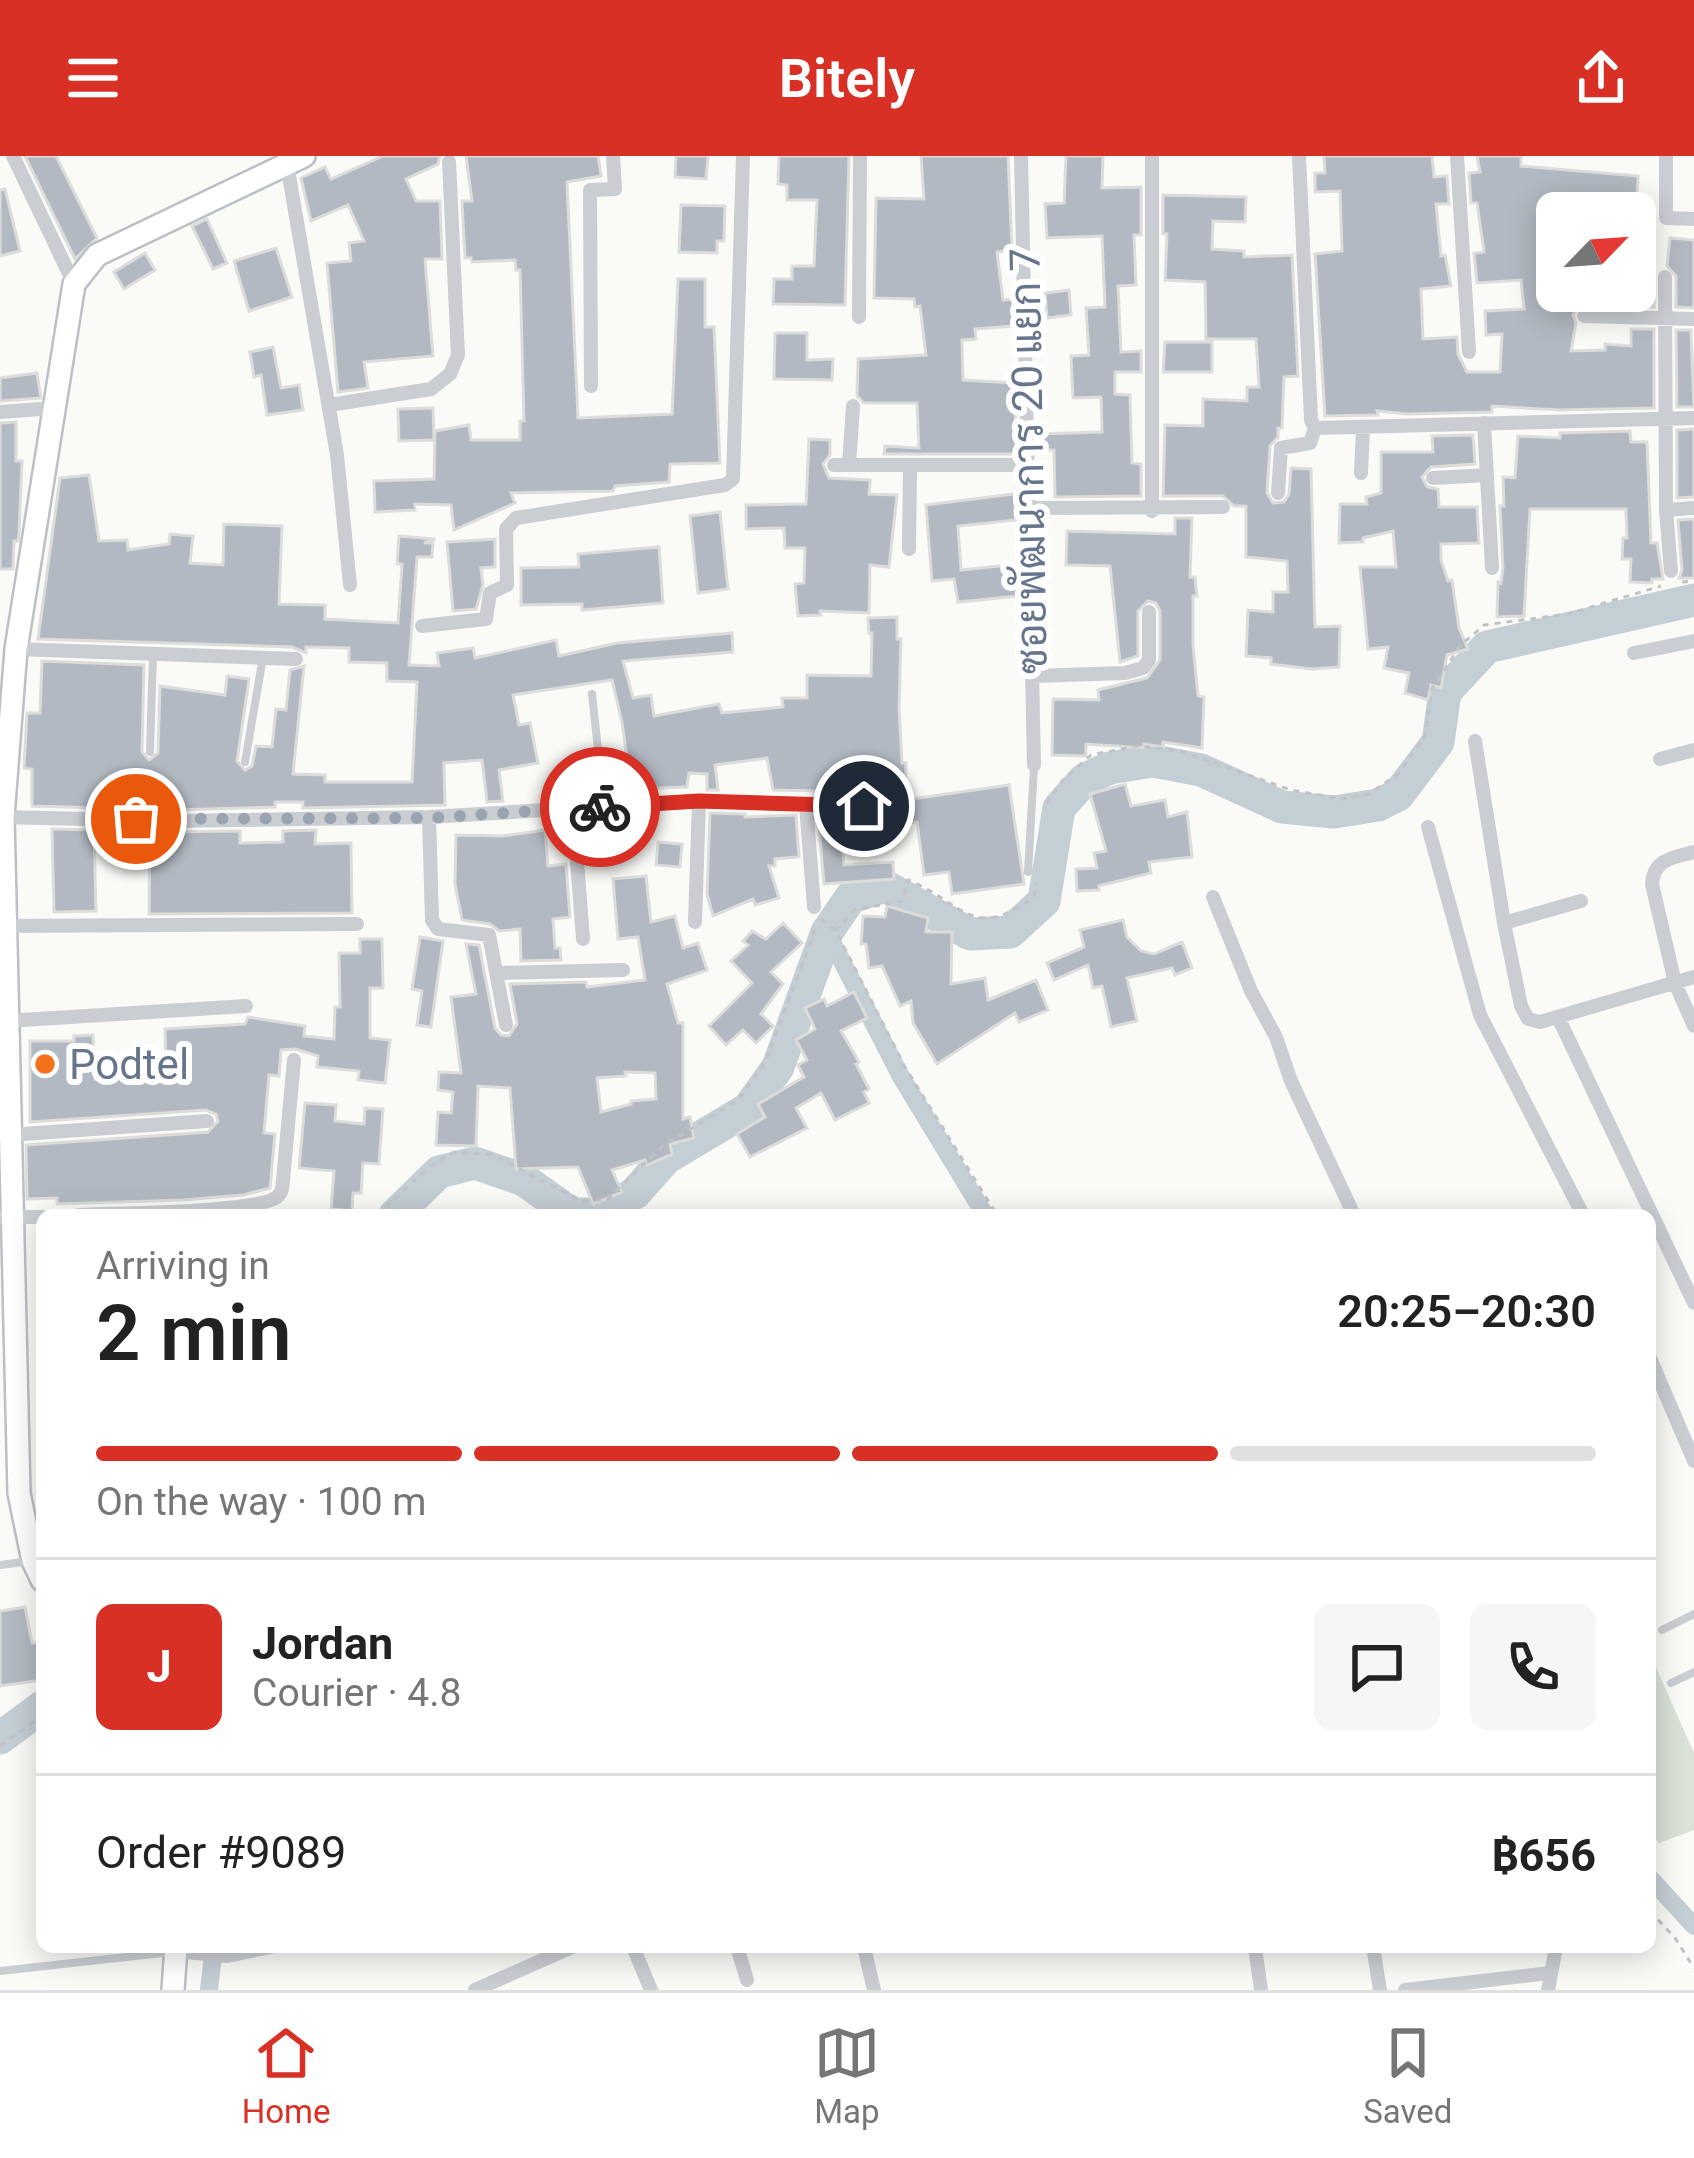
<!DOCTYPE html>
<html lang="en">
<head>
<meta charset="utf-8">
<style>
  :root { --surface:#fff; --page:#f6f6f6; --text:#222; --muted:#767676; --line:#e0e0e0; --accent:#d93025 }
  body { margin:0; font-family:Roboto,Sarabun,sans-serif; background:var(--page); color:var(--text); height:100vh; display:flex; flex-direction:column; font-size:45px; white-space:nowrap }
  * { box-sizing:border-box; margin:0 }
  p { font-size:39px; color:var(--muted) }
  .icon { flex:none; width:66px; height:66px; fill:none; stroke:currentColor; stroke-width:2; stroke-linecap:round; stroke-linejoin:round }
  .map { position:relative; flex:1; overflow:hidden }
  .sheet { position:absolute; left:36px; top:1053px; width:1620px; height:744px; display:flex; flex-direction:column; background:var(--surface); border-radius:18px; box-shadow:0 6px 30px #0003 }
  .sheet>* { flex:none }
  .needle { width:78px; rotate:65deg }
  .fabs { position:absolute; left:1536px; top:36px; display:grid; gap:24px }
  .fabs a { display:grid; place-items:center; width:120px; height:120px; border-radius:18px; background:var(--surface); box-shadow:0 6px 30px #0003; font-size:60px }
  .pin { position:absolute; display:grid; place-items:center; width:102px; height:102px; color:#fff; margin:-51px; border:6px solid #fff; border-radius:50%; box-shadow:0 3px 12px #0007 }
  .courier { position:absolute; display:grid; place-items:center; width:120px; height:120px; margin:-60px; border:9px solid #d93025; border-radius:50%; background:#fff; color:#222; box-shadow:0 3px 15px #0007 }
  .head em { font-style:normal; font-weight:600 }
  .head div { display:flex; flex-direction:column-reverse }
  .head { display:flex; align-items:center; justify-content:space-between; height:204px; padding:0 60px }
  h1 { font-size:78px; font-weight:600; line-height:90px }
  .bar { display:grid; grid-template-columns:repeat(4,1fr); gap:18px 12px; align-content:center; height:144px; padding:0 60px }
  .bar i { height:15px; border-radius:9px; background:var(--line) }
  .bar .selected { background:var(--accent) }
  .bar p { grid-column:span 4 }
  .line { display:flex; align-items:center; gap:30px; padding:0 60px; border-top:3px solid var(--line) }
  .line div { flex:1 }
  .round { display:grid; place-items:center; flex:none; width:126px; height:126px; border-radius:18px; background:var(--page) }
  header { display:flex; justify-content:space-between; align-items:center; height:156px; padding:0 60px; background:var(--accent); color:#fff; font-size:54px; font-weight:600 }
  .tabs { display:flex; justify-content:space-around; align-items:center; height:168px; border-top:3px solid var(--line); background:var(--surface); font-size:33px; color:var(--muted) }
  .tabs a { display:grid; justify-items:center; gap:6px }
  .tabs .selected { color:var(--accent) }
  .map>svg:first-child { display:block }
  .green { fill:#dae2d8 }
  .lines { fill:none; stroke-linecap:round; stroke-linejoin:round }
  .canal { stroke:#c4ced5; stroke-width:18 }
  .river { stroke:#c4ced5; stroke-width:33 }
  .building { fill:#b2b9c2; stroke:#dcdcda; stroke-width:3; fill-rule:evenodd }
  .secondary-casing { stroke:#bcc0c6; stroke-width:26 }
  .path { stroke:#c1c3c6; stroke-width:3; stroke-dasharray:6 6; stroke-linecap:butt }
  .lane { stroke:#cacdd2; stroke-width:8 }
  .street { stroke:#cacdd2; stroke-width:14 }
  .secondary { stroke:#fff; stroke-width:21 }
  .done { stroke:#9aa4b1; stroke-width:12; stroke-dasharray:0 21.6 }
  .route { stroke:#d93025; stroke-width:15 }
  .poi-dot { fill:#f66f1b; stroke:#fff; stroke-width:4.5 }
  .labels { text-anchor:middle; stroke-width:12; stroke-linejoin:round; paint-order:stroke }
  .street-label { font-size:42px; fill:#66758c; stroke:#fff }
  .poi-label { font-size:42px; fill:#66758c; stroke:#fff; text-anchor:start }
</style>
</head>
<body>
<header><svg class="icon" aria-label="menu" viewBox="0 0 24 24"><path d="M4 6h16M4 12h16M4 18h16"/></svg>Bitely<svg class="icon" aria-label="share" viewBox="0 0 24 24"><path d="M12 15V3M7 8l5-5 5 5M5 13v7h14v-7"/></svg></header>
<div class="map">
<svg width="1694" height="1834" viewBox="0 0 1694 1834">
  <rect width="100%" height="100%" fill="#fafaf7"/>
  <path class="green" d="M1650 1498 1694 1597V1674L1659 1687 1650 1676Z"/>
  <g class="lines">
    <path class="canal" d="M827 776 900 919 985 1059
      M1650 1722 1694 1770
      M209 1834 214 1791"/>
    <path class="river" d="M395 1059 439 1016 475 1007 524 1024 572 1058H601L635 1037 666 1002 748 953 778 911 827 776 851 741 885 730 970 778 1010 776 1044 745 1059 652 1084 624 1109 612 1153 605 1201 614 1282 651 1334 656 1378 649 1398 639 1438 586 1445 536 1487 491 1694 444
      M0 1582 42 1551"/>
  </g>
  <path class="building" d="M25 0H56L97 82 75 103Z
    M383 0H440L438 8 406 23 416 45H440L442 103H425L433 200 364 206 368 232 338 236 327 107 351 105 349 87 364 85 348 49 311 65 301 22 325 11 331 23Z
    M466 0H598L601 20 567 26 578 262 672 258 678 123H705V171H714L720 307 670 308 669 326 615 330 613 335 511 337 515 347 454 374 451 349 415 348V354L375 356 374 325 434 323 435 275 469 269 471 284H520V265H524L520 114H516L515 104 472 106 471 102H465L462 45H472Z
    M676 0H708L706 23 675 21Z
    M779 0H849L845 149 773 148 774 123H792V110H814L816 64 817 44H787V29L778 28Z
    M921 0H1008L1012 94 997 96 1003 144 1013 143V170L975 173 976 183 962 184 963 224 1015 227 1016 298H884L885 290 919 292 917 247H864L857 240 858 203 926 199 920 150 915 151 914 143 874 142 876 42 924 43Z
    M1066 0H1103L1102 32 1141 31V79H1134L1136 129 1118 130 1121 196 1141 195V216H1115V238L1130 239 1132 307 1141 308V340L1055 341 1054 294H1039L1038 278 1102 276 1101 241 1073 242 1071 200 1089 199 1086 152 1105 151 1102 80 1047 82 1045 48 1064 47Z
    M1324 0H1432L1434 21 1447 20 1449 48H1436L1441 100 1445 99 1451 130 1421 133 1423 183 1457 181 1458 198 1467 216H1500L1502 178 1486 179 1485 155 1524 153 1521 124 1477 127 1474 97 1484 96 1477 47H1471L1469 17 1480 16 1477 0H1521V10L1638 20 1636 57H1557V135H1635V123H1654V151H1578L1573 159 1576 167 1571 195 1605 194V188L1631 190V173H1654V252L1560 254 1492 250V256L1407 258 1377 255 1378 259 1325 260 1315 98 1342 95 1340 35 1315 36V17H1325Z
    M5 33 20 95 0 100V34Z
    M1163 39 1246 41 1245 66 1213 65 1212 93 1244 95V101L1292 99 1298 220 1284 221 1282 272H1278V281L1270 290 1267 337 1273 347 1284 346 1289 338 1291 312 1311 313 1315 471 1340 470 1339 511 1312 513 1271 508V502L1246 500 1248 454 1273 456V436H1288L1287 405 1246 401V350H1234L1223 340H1163L1165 269 1203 270V243L1247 245V231H1259L1256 183H1206L1205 126 1165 124 1167 78H1163Z
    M681 49 725 50 724 85H717V97L679 96Z
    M207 63 227 107 213 113 192 70Z
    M1670 82 1694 84V152L1676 151V120L1667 110Z
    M276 92 292 141 249 155 234 105Z
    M145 97 155 114 124 133 114 116Z
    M1069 134 1071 159 1047 162 1045 137Z
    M1676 174H1691L1694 251H1677Z
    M775 177H807V204L833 203 832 224 774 223Z
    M1165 186H1212V216H1163Z
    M273 191 281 232 299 229 303 254 267 259 261 219 254 221 250 196Z
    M37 217 41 242 0 245V222Z
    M433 252 434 284 399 285 398 253Z
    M16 266V305H22L19 377 18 385H14L13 413H0V267Z
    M1694 273V341L1677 342V274Z
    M1630 275 1631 286H1647L1651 387H1657L1663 423H1652V427L1630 426 1631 403H1622L1623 382H1627L1626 353H1530L1524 460 1497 461 1498 426 1501 427 1503 411 1500 350H1504L1503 321 1515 322 1518 280 1560 282V277Z
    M1473 279 1475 308 1431 311 1422 321 1427 331 1438 333 1439 351H1477L1479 387 1441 388V404L1448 425 1452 424 1459 472 1468 493 1447 499 1441 532 1431 529 1428 544 1405 537 1409 517 1384 512 1388 491 1368 493 1360 411H1396L1393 375 1363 382V386L1339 387 1340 348H1367L1366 341 1381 337V296H1433L1432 280Z
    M809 283 830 284V299L823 308 829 322 870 324 869 338 897 339 889 411 870 409 869 457 820 455 821 459 798 460 795 428 804 427 805 392H785L784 372 746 373V349L806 348Z
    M89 319 99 385 127 384 128 394 169 388 170 378 193 380 190 407 223 409 224 368 282 370 279 448 325 449V463L398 467 402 408H397L399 380 435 383 424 387H433L432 401H417L409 509 439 510 437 497 473 492 475 502 556 484 559 500 617 487 732 477 733 496 623 505 633 542 651 539 654 560 719 548 722 557 783 551 782 542H807V519L871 520 872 477H869L868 462 897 461V483H901L899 552 902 607H906L905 644 1009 629 1024 728 952 738 949 716 924 719 917 666 874 669V646L862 636 773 634 767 602 715 609 718 634H707V618L689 617 687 631 631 633 622 566 612 524 513 539 519 569 530 567 538 607 499 614 503 645 487 646 482 604 444 607 445 649 303 652V646H275V651L175 654 32 650V613L24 612 27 557H40L42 505 144 509 142 596 149 604 158 597 160 530 225 539 227 520 249 523 237 605 245 614 252 610 256 590 272 591 276 553 286 554 290 514 304 510 293 618 325 619V626H412L417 526 387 525V507L349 506V492L306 491V497L292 491 38 483 60 322Z
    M1014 338 1016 364 958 370 961 414 1018 408 1019 440 958 446 954 423 932 425 926 349Z
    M720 356 728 433 698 437 690 360Z
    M1175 362H1192L1190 421H1195L1197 440H1193V489L1198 540 1204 541 1202 592 1163 586V591L1144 588V592L1086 588V600L1052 599 1053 543 1099 544 1098 534 1147 522 1160 504V455L1156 447 1148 445 1138 455V500L1120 506 1110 410 1066 409 1067 375 1175 378Z
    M1694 363V422H1679L1682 414 1678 364Z
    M495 383V411L481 412 483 429 476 453 453 455 447 386Z
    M659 391 663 447 582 454V448L521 449V412L579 411 578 398Z
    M1125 628 1131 650 1165 644 1168 661 1187 656 1192 701 1149 706 1151 717 1099 730V734L1077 735 1076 713 1097 712 1094 697 1106 695 1090 638Z
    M710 657 745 658V661L796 659 799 701 775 703V710H769L779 742 755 749 753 743 713 760 707 738Z
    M818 660 839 661 844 709 893 706 894 723 824 728Z
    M637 665 640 691 620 693 616 668Z
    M52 673 94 674 96 755 54 756Z
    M316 674 315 688 351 687 352 757 149 758 150 676 240 675V687L283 686V675Z
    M545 674 548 710 566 708 570 761 553 763 555 792H560L561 804 521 805 520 773 499 775 490 768 462 764 455 728 456 679 502 680Z
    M658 686 682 688 680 711 656 709Z
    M646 720 651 766 675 760 683 792 698 787 707 814 667 828 678 867H683V963L690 961 694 982 670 988 672 998 647 1009 645 1004 612 1014 622 1036 593 1048 578 1011 516 1013 510 932 478 930 476 990 436 989 438 956 451 957 453 936 438 934 439 916 461 917 451 841 476 838 466 788 479 789 495 872 501 879 509 880 517 868 510 828 586 826 587 831 645 824 638 781 618 783 613 723ZM625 916 655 917 656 943 631 945V948L601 956 597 922 626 920Z
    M887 750 928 762 926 776H952L951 828 985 822 988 844 1036 824 1048 854 1019 866 1015 857 937 908 913 867 911 845 900 850 882 810 869 812 866 788H861L863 760 885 761Z
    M1123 764 1127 781 1141 795 1154 798 1182 786 1192 812 1175 819 1172 812 1127 822 1137 865 1111 871 1102 830 1093 832 1088 809 1054 824 1047 807 1084 791 1080 774Z
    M783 767 802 787 771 816 783 828 761 858 773 870 756 887 743 874 726 889 709 870 752 827 731 805 748 789 743 785 752 775 766 783Z
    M420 781 443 785 431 871 417 869 422 835 412 833Z
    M360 783H382L383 832H370V882L390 884 385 927 358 924 359 915 317 911 318 900 296 893 281 894 279 920 269 919 264 977 275 978 270 1032 243 1039 183 1044 57 1048V1042L27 1043 26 989 208 976 218 965 216 958 206 954 30 966V885H74V880L93 879 95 923 166 918 165 873 245 868 248 861 305 870 304 880 334 883 335 851H340L339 797H360Z
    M854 836 867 862 841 875 859 906 856 908 869 933 864 936 869 947 835 964 821 937 796 952 807 972 750 1001 737 978 765 961 758 948 804 921 798 909 807 904 796 884 815 873 805 852 824 843 827 850Z
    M305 947 336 949 335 965 364 968 365 952 383 953 379 1008 363 1007 361 1037H353L352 1055 331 1053 334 1015 299 1012Z
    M25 1451 32 1487 42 1486V1524L0 1530V1455Z"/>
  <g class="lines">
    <defs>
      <path id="secondary" d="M42 1424 33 1405 19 1337 3 661 16 493 74 128 97 99 304 0
        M173 1834 176 1791"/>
    </defs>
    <use href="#secondary" class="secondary-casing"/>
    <path class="path" d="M1682 426 1694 425
      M1047 647 1062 625 1091 599 1136 590 1178 594 1291 634 1342 643 1369 638 1398 618 1425 580 1432 533 1460 490 1484 469 1568 458 1661 430
      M821 763 836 775 905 911 997 1059
      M836 775 854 754 903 745 908 724C963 746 971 787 1034 741L1036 728
      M377 1059 429 1011 454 996 493 999 582 1045 608 1043 663 990 738 944 765 907 817 769
      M0 1590 42 1560
      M1650 1755 1675 1782 1694 1812"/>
    <path class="lane" d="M592 538 604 649
      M150 596 153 499
      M245 606 263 501
      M1028 716 1034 611
      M0 1409 31 1405
      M1662 1474 1694 1458
      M1671 1527 1694 1516
      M0 1815 171 1796"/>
    <path class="street" d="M13 0 74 128
      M1021 0 1034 609
      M1299 0 1311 264 1315 272
      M1457 0 1469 196
      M1666 0V62L1694 63
      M287 8 337 299 350 429
      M1665 121 1666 354 1671 415
      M1584 160 1694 163
      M859 161 860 0
      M591 230 590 34 615 33 613 0
      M329 249 431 233 450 218 458 199 449 6
      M0 256 54 252
      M1484 267 1492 412
      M1315 272 1694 262
      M834 309H1028
      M849 309 853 250
      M1361 317 1363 272
      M1433 322 1487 319
      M1278 337 1281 292 1310 287 1315 272
      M1029 352 1223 351
      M1666 354 1694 352
      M1152 355V0
      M909 393 910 309
      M422 470 486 463 490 437 507 429 506 373 516 362 725 329 733 323 743 0
      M16 493 296 503
      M1634 497 1694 485
      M1032 520 1125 517 1143 512 1149 504V456
      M1475 585 1504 767 1521 850 1528 863 1540 866 1694 821
      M1660 603 1694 594
      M806 649 814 751
      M573 653 583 783
      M0 661 175 665 429 661 699 645 864 650
      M429 661 432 764 438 773 489 779 506 869
      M1428 671 1480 859 1583 1059
      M1694 696C1672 702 1654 703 1652 728L1675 827 1694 870
      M1213 741 1251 835 1276 881 1291 925 1354 1059
      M695 766 699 645
      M1504 767 1581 745
      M5 770 357 768
      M497 817 623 814
      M1558 861 1694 1147
      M6 865 246 850
      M9 979 207 965
      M79 1059C113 1057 257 1057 277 1041 283 1036 282 1031 283 1024L294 904
      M0 1061H42
      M1650 1202 1694 1305
      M633 1791 651 1834
      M737 1791 747 1824
      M864 1791 874 1834
      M1255 1791 1261 1834
      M1373 1791 1380 1834
      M176 1795 227 1800 271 1791
      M475 1834 572 1791
      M1405 1834 1550 1817
      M1548 1834 1556 1791"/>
    <use href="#secondary" class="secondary"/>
  </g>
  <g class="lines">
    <path class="done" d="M136 663 429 662 600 651"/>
    <path class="route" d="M600 651 699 645 864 650"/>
  </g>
  <circle class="poi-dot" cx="45" cy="908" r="12"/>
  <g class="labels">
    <g class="street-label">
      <text transform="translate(1028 305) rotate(-91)" y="15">ซอยพัฒนาการ 20 แยก 7</text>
    </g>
    <g class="poi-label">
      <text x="69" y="923">Podtel</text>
    </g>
  </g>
</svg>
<div class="fabs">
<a><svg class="needle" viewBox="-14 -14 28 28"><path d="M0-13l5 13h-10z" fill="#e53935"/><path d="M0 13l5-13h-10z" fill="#767676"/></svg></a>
</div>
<div class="pin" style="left:136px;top:663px;background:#ea580c"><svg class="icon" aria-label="bag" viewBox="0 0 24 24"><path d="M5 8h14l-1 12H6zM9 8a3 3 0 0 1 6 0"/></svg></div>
<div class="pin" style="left:864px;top:650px;background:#1f2937"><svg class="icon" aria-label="home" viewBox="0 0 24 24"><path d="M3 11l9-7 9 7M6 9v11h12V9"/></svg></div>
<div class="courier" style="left:600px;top:651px"><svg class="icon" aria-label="bike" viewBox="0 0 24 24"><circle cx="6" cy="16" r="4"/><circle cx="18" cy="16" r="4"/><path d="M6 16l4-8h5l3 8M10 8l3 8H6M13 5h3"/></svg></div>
<section class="sheet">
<div class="head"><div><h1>2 min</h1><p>Arriving in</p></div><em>20:25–20:30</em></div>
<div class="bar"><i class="selected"></i><i class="selected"></i><i class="selected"></i><i></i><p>On the way · 100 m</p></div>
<div class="line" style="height:216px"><b class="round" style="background:var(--accent);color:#fff">J</b><div><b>Jordan</b><p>Courier · 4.8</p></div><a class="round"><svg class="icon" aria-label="chat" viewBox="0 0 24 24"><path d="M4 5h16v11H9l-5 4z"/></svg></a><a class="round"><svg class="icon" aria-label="phone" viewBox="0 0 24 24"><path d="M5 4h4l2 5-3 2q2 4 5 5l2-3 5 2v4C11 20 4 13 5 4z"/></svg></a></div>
<div class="line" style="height:156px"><div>Order #9089</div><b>฿656</b></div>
</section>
</div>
<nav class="tabs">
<a class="selected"><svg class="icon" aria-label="home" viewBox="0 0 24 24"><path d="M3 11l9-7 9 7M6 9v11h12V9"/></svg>Home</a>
<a><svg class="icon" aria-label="map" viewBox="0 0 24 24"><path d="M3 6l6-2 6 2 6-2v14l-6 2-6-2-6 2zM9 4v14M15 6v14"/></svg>Map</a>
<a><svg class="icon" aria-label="saved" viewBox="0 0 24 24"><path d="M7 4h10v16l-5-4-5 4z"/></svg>Saved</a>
</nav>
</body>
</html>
